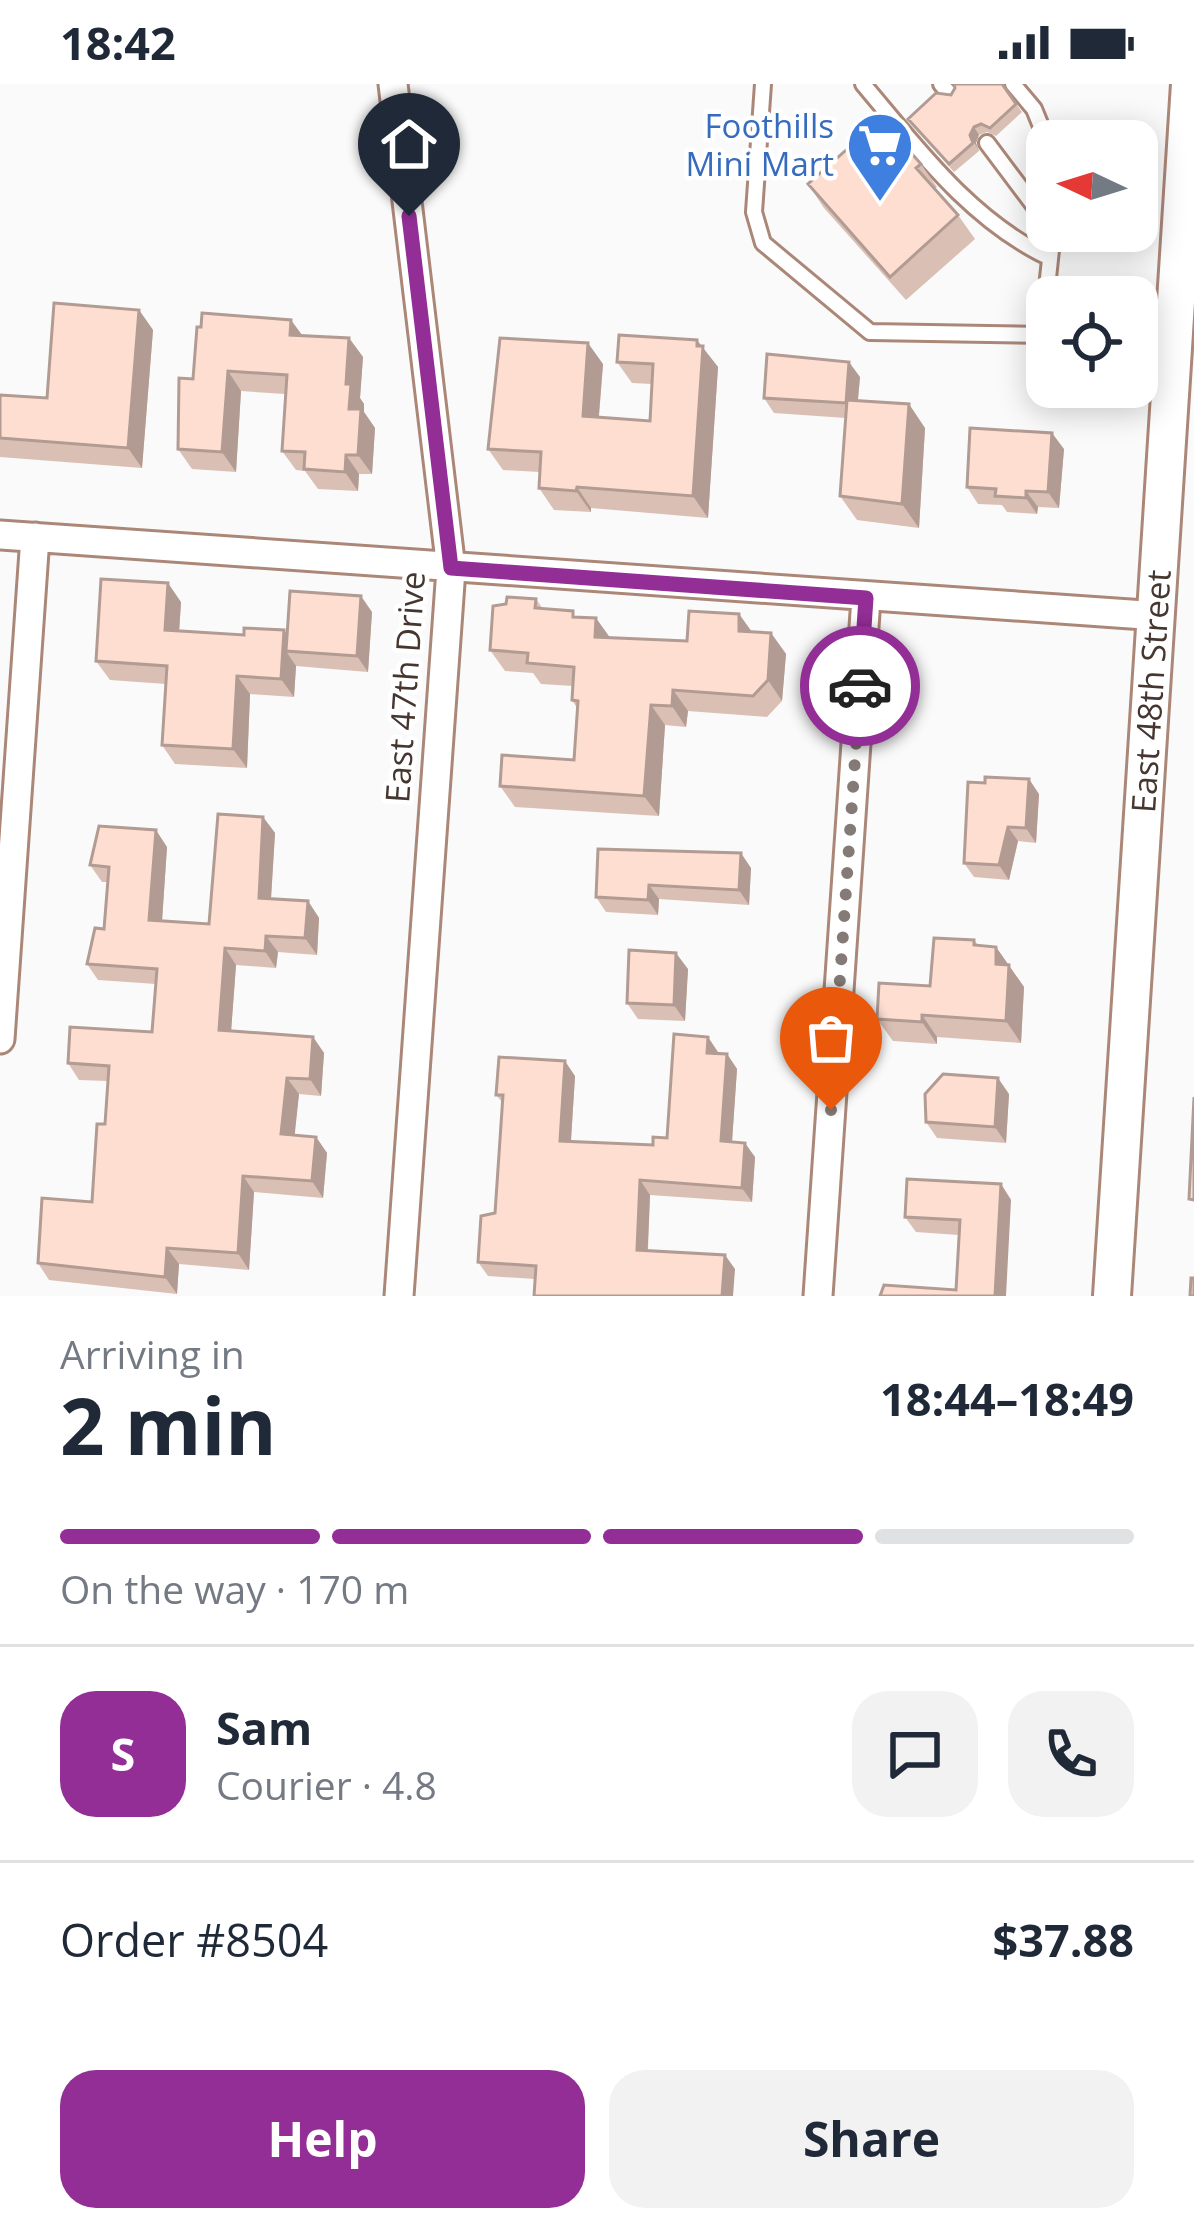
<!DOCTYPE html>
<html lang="en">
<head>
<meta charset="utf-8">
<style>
  :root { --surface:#fff; --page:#f2f2f3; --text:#1f2937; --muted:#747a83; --line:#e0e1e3; --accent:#922e95 }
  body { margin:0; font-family:"Open Sans",sans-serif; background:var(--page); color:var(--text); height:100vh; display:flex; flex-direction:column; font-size:45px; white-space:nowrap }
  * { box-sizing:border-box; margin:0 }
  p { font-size:39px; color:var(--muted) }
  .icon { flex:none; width:66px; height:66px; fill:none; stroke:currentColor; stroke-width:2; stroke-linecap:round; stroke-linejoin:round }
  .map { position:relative; height:1212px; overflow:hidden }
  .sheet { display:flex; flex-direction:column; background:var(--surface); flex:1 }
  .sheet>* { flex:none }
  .needle { width:78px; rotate:274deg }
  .buttons { position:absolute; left:1026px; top:36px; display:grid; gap:24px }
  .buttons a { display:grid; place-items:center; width:132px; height:132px; border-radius:24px; background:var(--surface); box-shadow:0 6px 30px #0003; font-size:60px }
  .pin { position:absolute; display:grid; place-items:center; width:102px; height:102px; color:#fff; margin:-123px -51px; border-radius:50% 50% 50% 0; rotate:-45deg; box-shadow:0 0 12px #0007 }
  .pin .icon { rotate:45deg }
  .courier { position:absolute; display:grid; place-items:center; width:120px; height:120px; margin:-60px; border:9px solid #922e95; border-radius:50%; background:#fff; color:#222; box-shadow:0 3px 15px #0007 }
  .overview em { font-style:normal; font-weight:700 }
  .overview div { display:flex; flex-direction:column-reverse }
  .overview { display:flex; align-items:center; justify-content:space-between; height:204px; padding:0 60px }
  h1 { font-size:78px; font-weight:700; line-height:90px }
  .bar { display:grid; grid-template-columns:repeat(4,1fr); gap:18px 12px; align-content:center; height:144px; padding:0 60px }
  .bar i { height:15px; border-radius:9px; background:var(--line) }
  .bar .active { background:var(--accent) }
  .bar p { grid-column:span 4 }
  .line { display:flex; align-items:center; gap:30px; padding:0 60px; border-top:3px solid var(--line) }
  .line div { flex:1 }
  .round { display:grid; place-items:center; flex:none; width:126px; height:126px; border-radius:36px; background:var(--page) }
  .cta { display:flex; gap:24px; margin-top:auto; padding:24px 60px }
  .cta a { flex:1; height:138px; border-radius:36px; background:var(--accent); color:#fff; font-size:48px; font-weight:700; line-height:138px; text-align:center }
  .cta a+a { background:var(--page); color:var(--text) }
  .status { display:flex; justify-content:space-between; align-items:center; height:84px; padding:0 60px; background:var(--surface); direction:ltr }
  .status svg { height:33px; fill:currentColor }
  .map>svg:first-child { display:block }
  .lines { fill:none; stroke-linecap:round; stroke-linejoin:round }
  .service-casing { stroke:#ab8778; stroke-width:20 }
  .minor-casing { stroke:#ab8778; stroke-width:33 }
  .tertiary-casing { stroke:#ab8778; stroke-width:42 }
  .service { stroke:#fff; stroke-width:14 }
  .minor { stroke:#fff; stroke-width:27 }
  .tertiary { stroke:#fff; stroke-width:36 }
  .wall { fill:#dabfb4 }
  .shaded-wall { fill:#b19b92 }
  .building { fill:#fdded1; stroke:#b19b92; stroke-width:3 }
  .done { stroke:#847b76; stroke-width:12; stroke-dasharray:0 21.6 }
  .route { stroke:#922e95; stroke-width:15 }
  .labels { text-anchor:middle; stroke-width:9; stroke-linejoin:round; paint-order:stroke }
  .shop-label { font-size:33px; fill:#366cbe; stroke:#fff; text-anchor:end }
  .street-label { font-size:33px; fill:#45362f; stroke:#fff }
</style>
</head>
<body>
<div class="status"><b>18:42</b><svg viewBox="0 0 49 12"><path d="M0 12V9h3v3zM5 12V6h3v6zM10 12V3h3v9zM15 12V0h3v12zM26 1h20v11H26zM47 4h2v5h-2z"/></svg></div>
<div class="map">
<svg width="1194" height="1212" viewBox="0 0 1194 1212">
  <rect width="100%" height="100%" fill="#fafafa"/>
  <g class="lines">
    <defs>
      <path id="service" d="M763 0 754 128 763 159 870 248 1047 251
        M863 0C918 65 971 137 1050 174
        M941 0 950 10
        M1013 0 1034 25 1047 57
        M987 59 1047 139
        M1042 251 1053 147
        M1137 252H1174"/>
      <path id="minor" d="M393 0 451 485 399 1212
        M0 451 1159 532
        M0 955 35 453
        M818 1212 866 514"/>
      <g id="tertiary">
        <path id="s1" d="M1112 1212 1190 0"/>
      </g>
    </defs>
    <use href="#service" class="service-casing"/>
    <use href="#minor" class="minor-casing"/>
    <use href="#tertiary" class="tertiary-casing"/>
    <use href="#service" class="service"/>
    <use href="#minor" class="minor"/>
    <use href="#tertiary" class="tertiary"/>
  </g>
  <path class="wall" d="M1002 0 1022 28 996 52 987 48 979 51 976 59 979 67 954 88 908 35 951 11Z
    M921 80 937 103 935 105 958 131 975 155 906 216 824 124 808 100Z
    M139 226 153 246 142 384 0 373V311L47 314Z
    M302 251 349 254 363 273 360 314 364 320V328L375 344 372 390H359L358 407 318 405 305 387 296 386 282 367 285 310 241 307 236 388 192 385 178 365 193 295Z
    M701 262 718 283 708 434 591 424V428L554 426 539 404 540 388 503 386 488 365 603 280 599 333 650 337 652 300 632 299 617 278Z
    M860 293 858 317 925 344 919 444 857 436 840 412 846 334 774 329 764 314Z
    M1064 365 1059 424 1038 423 1037 430 1007 428 1002 421 978 420 967 403Z
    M536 515 543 525 578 533 610 554 687 557 739 530 752 548 771 549 786 570 782 617 767 633 688 627 686 643 665 641 659 732 515 723 500 702 574 676 577 624 572 616 573 602 541 600 533 589 505 587 490 566Z
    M181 518 179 547 244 551 287 550 372 528 368 588 296 582 294 613 250 610 247 684 175 680 162 661 166 600 110 596 96 577Z
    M985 699 1039 710 1036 759 1018 757 1009 796 974 793 964 779Z
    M263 733 275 749 271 815 308 817 319 834 317 871 278 868 276 884 236 881 231 947 313 953 324 969 321 1012 299 1010 294 1051 316 1053 327 1069 323 1114 254 1108 249 1186 179 1180 177 1210 49 1196 38 1179 92 1118 105 1040 108 997 79 996 68 979 152 948 156 900 98 896 87 880 104 845 108 798H102L90 781 167 763 162 837 209 840Z
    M598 765 751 784 749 821 659 815 658 831 606 828 596 813Z
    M974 856 978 861 996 863 1024 903 1021 959 937 953V960L893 957 877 935 930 902Z
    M688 885 685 937 638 935 627 919Z
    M718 968V969L727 970 737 985 732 1058 755 1073 752 1118 650 1111 648 1166 735 1185 535 1195 488 1192 478 1178 495 1129 503 1019 496 1011 575 992 571 1057 653 1061 667 1054Z
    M1009 1010 1006 1059 937 1054 926 1038Z
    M1001 1100 1011 1116 956 1206 959 1151 916 1148 905 1133Z"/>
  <path class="shaded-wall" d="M974 43 979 51 976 59 979 67 970 51Z
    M139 226 153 246 142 384 128 364Z
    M291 236 305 255 290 251Z
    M349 254 363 273 360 314 364 320V328L375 344 372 390 358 371 349 325 346 300Z
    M697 256 718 283 708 434 693 412Z
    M588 259 603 280 597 353 583 332Z
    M849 278 860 293 856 334 846 319Z
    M228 287 241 307 236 388 222 368Z
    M909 320 925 344 919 444 902 420Z
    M1052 349 1064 365 1059 424 1048 408Z
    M346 371 359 390 358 407 345 388Z
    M577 403 591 424V428L576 407Z
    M1026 407 1038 423 1037 430 1026 414Z
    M168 499 181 518 178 565 165 546Z
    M361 512 372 528 368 588 357 572Z
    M739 530 754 551 739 547Z
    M596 534 611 555 595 553Z
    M284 546 297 564 286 567 296 582 294 613 281 595Z
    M771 549 786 570 782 617 768 596Z
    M237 592 250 610 247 684 233 665Z
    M673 606 688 627 686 643 672 622Z
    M651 621 665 641 659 732 644 712Z
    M1029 695 1039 710 1036 759 1026 744Z
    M263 733 275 749 270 830 259 814Z
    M1008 743 1018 757 1009 796 999 781Z
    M156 746 167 763 161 852 149 836Z
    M741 769 751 784 749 821 739 806Z
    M649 801 659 815 658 831 648 816Z
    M308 817 319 834 317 871 305 854Z
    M266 852 278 868 276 884 265 867Z
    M996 863 1024 903 1021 959 1006 937 996 880Z
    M225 864 236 881 230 962 219 946Z
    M676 869 688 885 685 937 674 921Z
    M922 931 937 953V960L922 938Z
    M313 953 324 969 321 1012 310 995Z
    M708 953 718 968 717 983 707 969Z
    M727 970 737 985 731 1072 721 1057Z
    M565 977 575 992 570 1071 560 1057Z
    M287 994 299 1010 293 1067 281 1050Z
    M998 994 1009 1010 1006 1059 995 1043Z
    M316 1053 327 1069 323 1114 312 1097Z
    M745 1059 755 1073 752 1118 742 1104Z
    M243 1092 254 1108 249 1186 238 1169Z
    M640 1096 650 1111 647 1180 637 1166Z
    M1001 1100 1011 1116 1006 1212H995Z
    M167 1164 179 1180 177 1210 165 1193Z
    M725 1171 735 1185 733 1212H722Z"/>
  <path class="building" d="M954 0H1002L1016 20 990 44 981 40 974 43 970 51 973 59 949 80 908 35 936 9 951 11 955 4Z
    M881 35 921 80 916 84 958 131 890 193 808 100Z
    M54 219 139 226 128 364 0 354V311L47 314Z
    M202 229 291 236 290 251 349 254 346 300H351L349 325H361L358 371H346L345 388 304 385 305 368 282 367 287 291 228 287 222 368 178 365 179 294 193 295 197 243H201Z
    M619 251 697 256V262H703L693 412 577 403 576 407 539 404 541 368 488 365 500 254 588 259 583 332 650 337 653 280 617 278Z
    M767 270 849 278 846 319 764 314Z
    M847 316 909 320 902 420 840 412Z
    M970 344 1052 349 1048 408 1026 407V414L995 412 996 405 967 403Z
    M101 495 168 499 165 546 244 551V544L284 546 281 595 237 592 233 665 162 661 167 582 96 577Z
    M290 507 361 512 357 572 286 567Z
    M507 513 536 515 535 524 573 527V533L596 534 595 553 687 557 689 527 739 530V547L771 549 768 596 753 612 673 606 672 622 651 621 644 712 500 702 502 671 574 676 578 617 572 616 574 583 527 579 528 569 490 566 493 522 506 520Z
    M985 693 1029 695 1026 744 1008 743 999 781 964 779 968 698 985 699Z
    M218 730 263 733 259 814 308 817 305 854 266 852 265 867 225 864 219 946 313 953 310 995 287 994 281 1050 316 1053 312 1097 243 1092 238 1169 167 1164 165 1193 38 1179 42 1114 92 1118 97 1040H105L109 982 68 979 70 943 152 948 157 885 87 880 95 844 104 845 109 783 90 781 99 742 156 746 149 836 209 840Z
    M598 765 741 769 739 806 649 801 648 816 596 813Z
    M934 854 974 856V861L996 863V880L1009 881 1006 937 922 931V938L877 935 879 899 930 902Z
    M629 866 676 869 674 921 627 919Z
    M674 950 708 953 707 969 727 970 721 1057 745 1059 742 1104 640 1096 637 1166 725 1171 722 1212H534L536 1182 478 1178 481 1132 495 1129 503 1011H496L499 973 565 977 560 1057 653 1061V1053L667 1054Z
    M943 990 998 994 995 1043 926 1038 925 1010Z
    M1194 1013V1116L1189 1115Z
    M907 1095 1001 1100 995 1212H880L884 1201 956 1206 960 1136 905 1133Z
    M1191 1194H1194V1212H1190Z"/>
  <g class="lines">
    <path class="done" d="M831 1026 860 602"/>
    <path class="route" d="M409 132 451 484 866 514 860 602"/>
  </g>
  <defs>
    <symbol id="supermarket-pin" viewBox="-11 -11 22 30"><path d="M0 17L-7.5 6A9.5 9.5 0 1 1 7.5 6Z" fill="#3f7fe0" stroke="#fff"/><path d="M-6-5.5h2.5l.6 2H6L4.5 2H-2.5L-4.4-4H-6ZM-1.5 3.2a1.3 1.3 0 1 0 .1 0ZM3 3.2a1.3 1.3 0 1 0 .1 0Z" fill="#fff"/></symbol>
  </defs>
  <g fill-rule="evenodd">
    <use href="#supermarket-pin" x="842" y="23" width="76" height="104"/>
  </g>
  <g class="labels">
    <g class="shop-label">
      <text x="834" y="54">Foothills<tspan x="834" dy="38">Mini Mart</tspan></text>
    </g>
    <g class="street-label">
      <text transform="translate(405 603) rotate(-86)" y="12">East 47th Drive</text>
      <text dy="12" stroke="none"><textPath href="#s1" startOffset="606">East 48th Street</textPath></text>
    </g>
  </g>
</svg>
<div class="buttons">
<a><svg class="needle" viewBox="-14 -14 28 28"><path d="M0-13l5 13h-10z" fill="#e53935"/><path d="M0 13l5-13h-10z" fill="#747a83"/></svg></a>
<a><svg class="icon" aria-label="locate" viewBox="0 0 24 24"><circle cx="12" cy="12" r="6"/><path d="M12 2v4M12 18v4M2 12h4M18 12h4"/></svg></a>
</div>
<div class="pin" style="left:831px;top:1026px;background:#ea580c"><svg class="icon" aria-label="bag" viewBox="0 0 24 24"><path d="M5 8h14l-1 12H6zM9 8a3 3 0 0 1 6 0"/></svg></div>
<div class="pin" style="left:409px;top:132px;background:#1f2937"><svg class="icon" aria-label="home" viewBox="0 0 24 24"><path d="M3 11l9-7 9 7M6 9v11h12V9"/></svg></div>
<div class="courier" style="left:860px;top:602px"><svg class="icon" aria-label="car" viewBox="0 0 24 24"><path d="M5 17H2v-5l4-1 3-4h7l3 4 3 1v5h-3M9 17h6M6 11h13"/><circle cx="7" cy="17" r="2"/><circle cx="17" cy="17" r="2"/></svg></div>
</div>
<section class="sheet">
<div class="overview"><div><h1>2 min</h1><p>Arriving in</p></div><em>18:44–18:49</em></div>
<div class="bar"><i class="active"></i><i class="active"></i><i class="active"></i><i></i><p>On the way · 170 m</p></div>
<div class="line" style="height:216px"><b class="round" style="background:var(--accent);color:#fff">S</b><div><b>Sam</b><p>Courier · 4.8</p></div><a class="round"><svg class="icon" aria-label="chat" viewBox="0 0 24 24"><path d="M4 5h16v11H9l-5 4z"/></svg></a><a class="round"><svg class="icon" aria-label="phone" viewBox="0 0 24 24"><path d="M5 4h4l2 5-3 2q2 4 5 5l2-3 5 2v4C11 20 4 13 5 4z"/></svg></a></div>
<div class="line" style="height:156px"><div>Order #8504</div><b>$37.88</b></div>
<div class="cta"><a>Help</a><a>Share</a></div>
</section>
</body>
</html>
